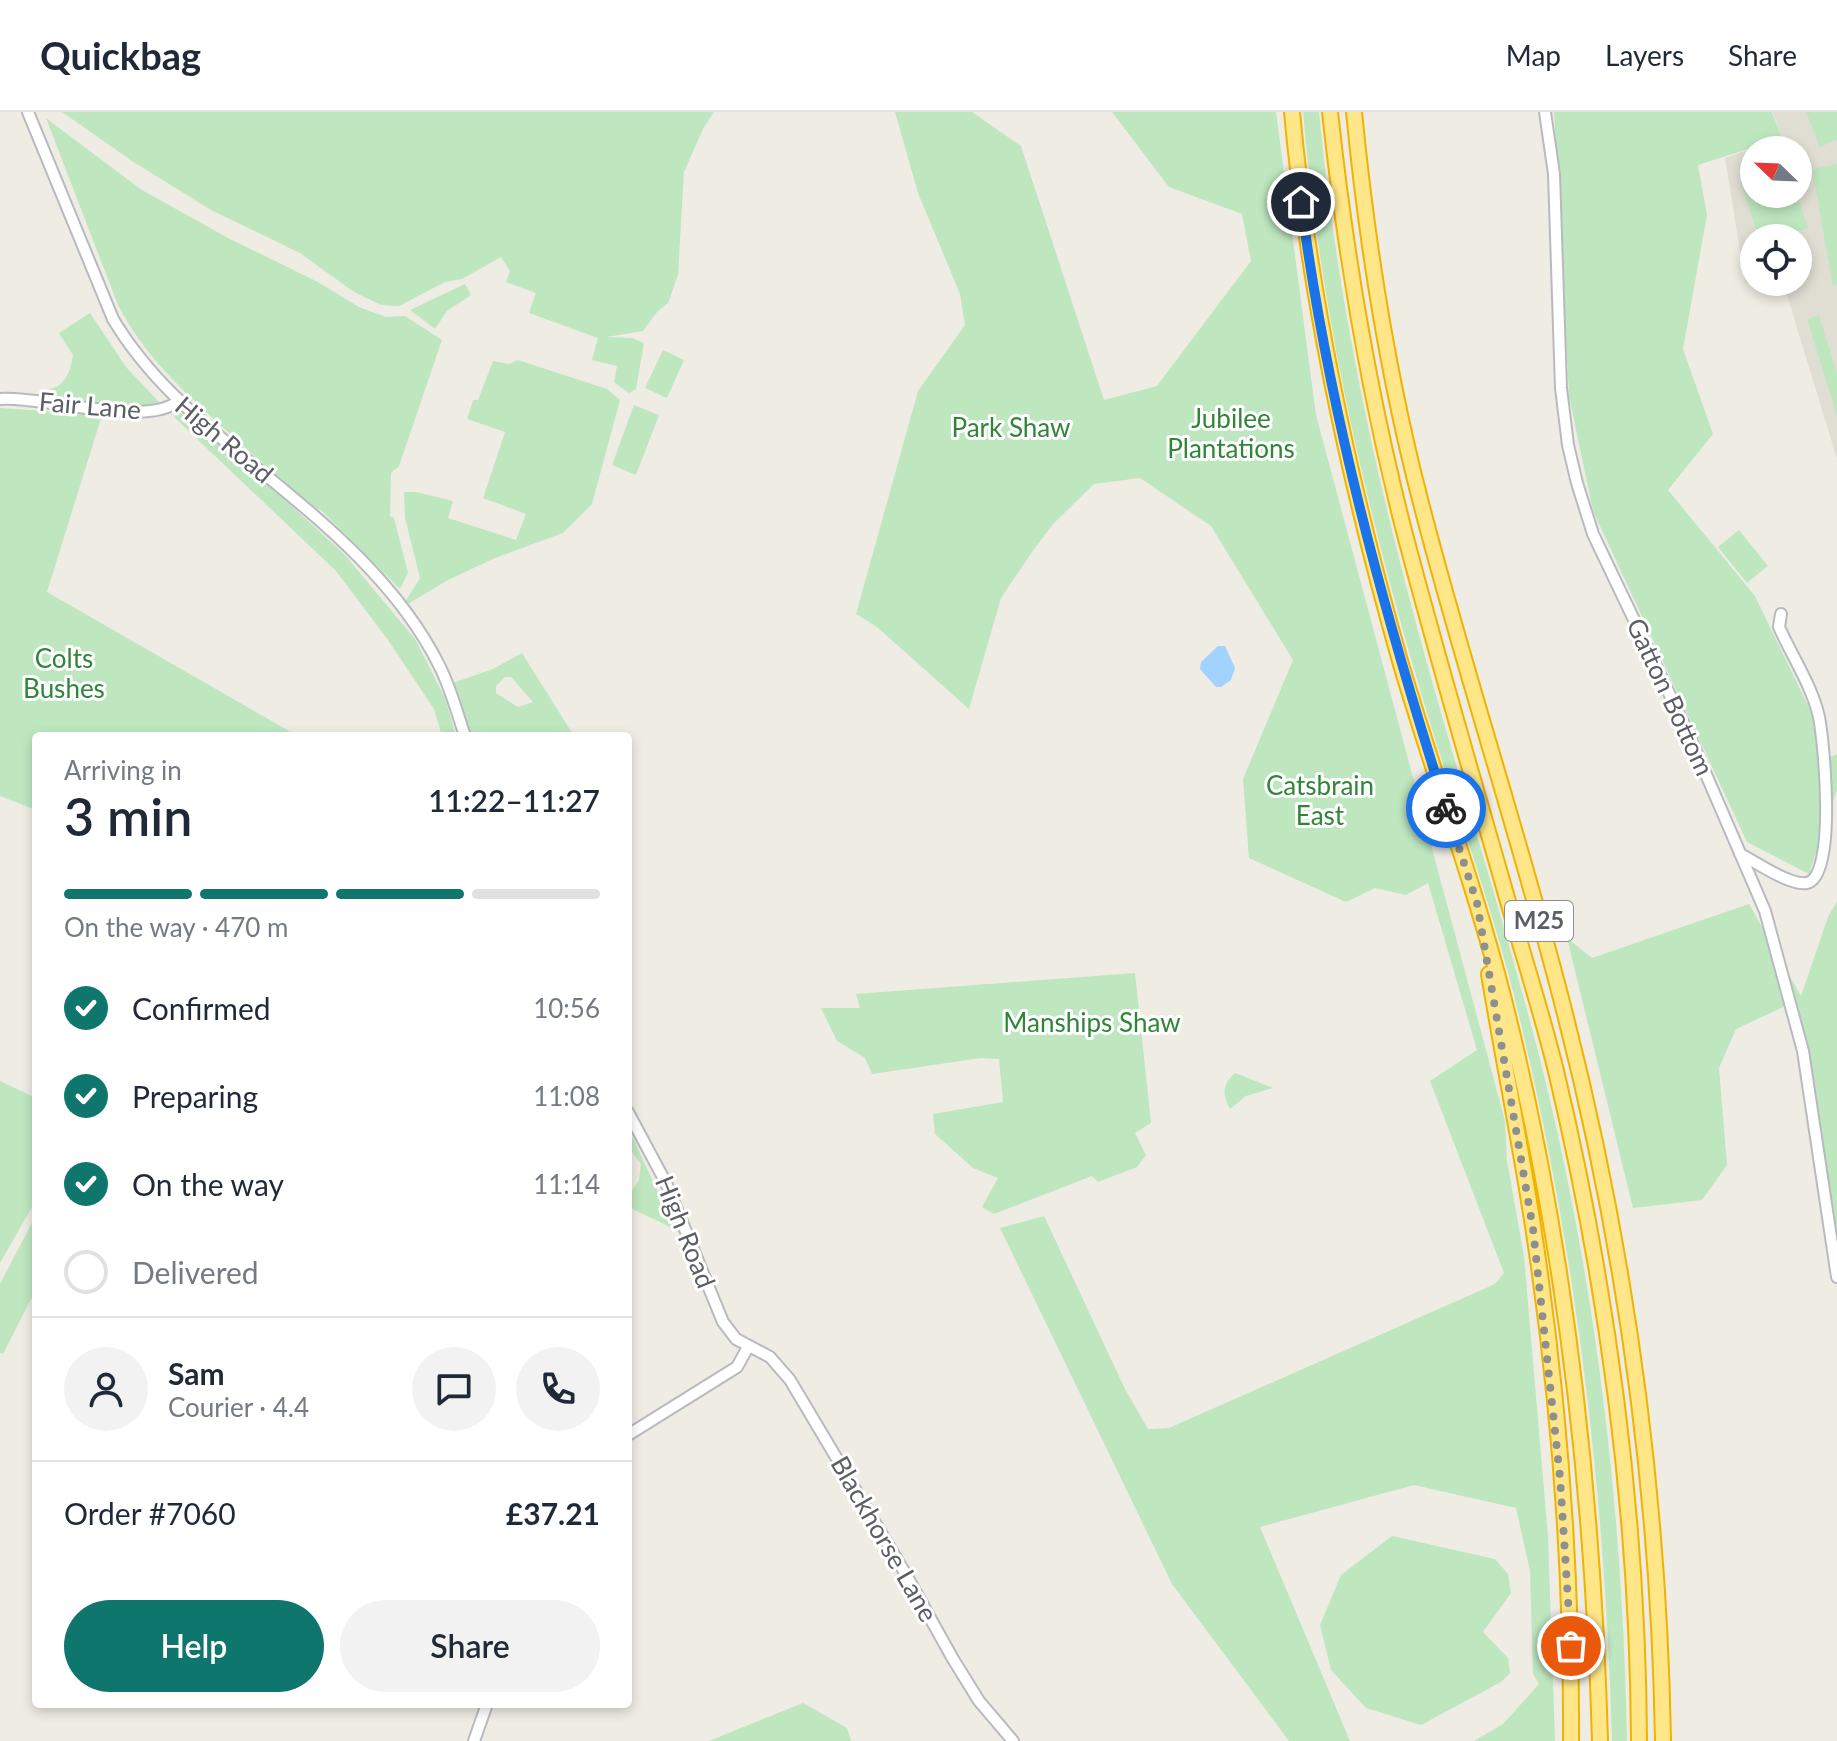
<!DOCTYPE html>
<html lang="en">
<head>
<meta charset="utf-8">
<style>
  :root { --surface:#fff; --page:#f2f2f3; --text:#1f2937; --muted:#747a83; --line:#e0e1e3; --accent:#0f766e }
  body { margin:0; font-family:Lato,sans-serif; background:var(--page); color:var(--text); height:100vh; display:flex; flex-direction:column; font-size:30px; white-space:nowrap }
  * { box-sizing:border-box; margin:0 }
  p { font-size:26px; color:var(--muted) }
  .icon { flex:none; width:44px; height:44px; fill:none; stroke:currentColor; stroke-width:2; stroke-linecap:round; stroke-linejoin:round }
  .map { position:relative; flex:1; overflow:hidden }
  .panel { position:absolute; left:32px; top:620px; width:600px; height:976px; display:flex; flex-direction:column; background:var(--surface); border-radius:8px; box-shadow:0 4px 12px #0003 }
  .panel>* { flex:none }
  .needle { width:52px; rotate:293deg }
  .tools { position:absolute; left:1740px; top:24px; display:grid; gap:16px }
  .tools a { display:grid; place-items:center; width:72px; height:72px; border-radius:50%; background:var(--surface); box-shadow:0 4px 12px #0003; font-size:40px }
  .pin { position:absolute; display:grid; place-items:center; width:68px; height:68px; color:#fff; margin:-34px; border:4px solid #fff; border-radius:50%; box-shadow:0 2px 8px #0007 }
  .courier { position:absolute; display:grid; place-items:center; width:80px; height:80px; margin:-40px; border:6px solid #1a73e8; border-radius:50%; background:#fff; color:#222; box-shadow:0 2px 10px #0007 }
  .summary em { font-style:normal; font-weight:600 }
  .summary div { display:flex; flex-direction:column-reverse }
  .summary { display:flex; align-items:center; justify-content:space-between; height:136px; padding:0 32px }
  h1 { font-size:52px; font-weight:600; line-height:60px }
  .bar { display:grid; grid-template-columns:repeat(4,1fr); gap:12px 8px; align-content:center; height:96px; padding:0 32px }
  .bar i { height:10px; border-radius:6px; background:var(--line) }
  .bar .selected { background:var(--accent) }
  .bar p { grid-column:span 4 }
  .line { display:flex; align-items:center; gap:20px; padding:0 32px; border-top:2px solid var(--line) }
  .line div { flex:1 }
  .round { display:grid; place-items:center; flex:none; width:84px; height:84px; border-radius:42px; background:var(--page) }
  ol { padding:0 32px; list-style:none }
  li { display:flex; align-items:center; gap:24px; height:88px }
  li p { margin-inline-start:auto }
  li .icon { padding:8px; border-radius:50%; background:var(--accent); color:#fff; stroke-width:4 }
  li:last-child { color:var(--muted) }
  li i { width:44px; height:44px; border:4px solid var(--line); border-radius:50% }
  .primary-button { display:flex; gap:16px; margin-top:auto; padding:16px 32px }
  .primary-button a { flex:1; height:92px; border-radius:48px; background:var(--accent); color:#fff; font-size:32px; font-weight:600; line-height:92px; text-align:center }
  .primary-button a+a { background:var(--page); color:var(--text) }
  header { display:flex; align-items:center; gap:48px; box-sizing:border-box; height:112px; padding:0 40px; background:var(--surface); border-bottom:2px solid var(--line) }
  header strong { font-size:38px }
  nav { display:flex; gap:44px; margin-inline-start:auto; font-size:28px }
  .map>svg:first-child { display:block }
  .education { fill:#e0ded3; fill-rule:evenodd }
  .green { fill:#bee7c0; fill-rule:evenodd }
  .water { fill:#a2d2ff }
  .lines { fill:none; stroke-linecap:round; stroke-linejoin:round }
  .minor-casing { stroke:#b8bac0; stroke-width:14 }
  .highway-casing { stroke:#f1b200; stroke-width:18 }
  .minor { stroke:#fff; stroke-width:10 }
  .highway { stroke:#ffe789; stroke-width:14 }
  .done { stroke:#8e9090; stroke-width:8; stroke-dasharray:0 14.4 }
  .route { stroke:#1a73e8; stroke-width:10 }
  .labels { text-anchor:middle; stroke-width:6; stroke-linejoin:round; paint-order:stroke }
  .shield { fill:#fff; stroke:#8c8e92; stroke-width:2 }
  .shield-label { font-size:24px; font-weight:bold; fill:#5b5e64 }
  .street-label { font-size:26px; fill:#5b5e64; stroke:#fff }
  .park-label { font-size:26px; fill:#318539; stroke:#fff }
</style>
</head>
<body>
<header>
<strong>Quickbag</strong>
<nav><a>Map</a><a>Layers</a><a>Share</a></nav>
</header>
<div class="map">
<svg width="1837" height="1629" viewBox="0 0 1837 1629">
  <rect width="100%" height="100%" fill="#eeece3"/>
  <path class="education" d="M1773 0H1837V347L1787 183 1745 170 1725 46 1782 26ZM1754 38H1798V82H1754ZM1754 126H1798V170H1754Z"/>
  <path class="green" d="M62 0H714L703 17 684 60 678 163 668 191 657 200 643 219 607 225 632 226 644 231 636 277 629 281 614 270 617 254 592 248 598 226 529 201 536 181 506 170 510 159 501 145 462 167 445 170 399 194 381 193 354 180 300 141 211 98 132 49Z
    M895 0H972L1021 34 1104 288 1157 274 1251 149 1242 102 1169 75 1112 0H1276L1316 303 1505 1009 1507 1049 1524 1144 1548 1425 1555 1629H1474L1503 1612 1539 1572 1533 1562 1530 1459 1516 1396 1414 1373 1260 1415 1350 1629H1289L1172 1472 1000 1116 1044 1104 1125 1277 1148 1317 1169 1316 1495 1172 1504 1161 1430 969 1477 938 1428 771 1406 783 1375 776 1346 790 1249 746 1243 667 1293 548 1211 414 1140 366 1094 372 1053 412 1032 440 1001 486 969 597 877 515 856 502 918 279 965 213 960 182 918 81Z
    M1303 0H1319C1335 169 1369 336 1413 500 1454 654 1504 805 1543 959 1597 1178 1623 1404 1627 1629H1612C1605 1371 1573 1110 1508 860 1480 758 1443 658 1414 557 1361 375 1319 189 1303 0Z
    M1554 0H1772L1782 26 1698 53 1707 103 1683 237 1713 322 1668 378 1755 484 1813 604 1820 649 1837 642V678L1809 762 1747 730 1593 399 1569 284Z
    M1806 0H1837V28L1820 35Z
    M46 6 142 78 228 126 318 170 359 195 386 205 405 204 442 228 399 354 391 361 390 404 394 406 408 461 400 477 320 397 318 398C283 370 250 340 217 310 178 274 142 240 118 193Z
    M1837 52V173L1833 174 1812 57Z
    M1754 64V82H1797L1808 116 1778 126H1759L1740 69Z
    M465 172 471 183 447 199 435 217 410 198Z
    M90 201 126 255 161 292 128 296 39 282C45 277 51 278 58 274 69 266 71 255 73 243L59 221Z
    M1819 203 1837 261V304L1807 207Z
    M663 238 684 248 667 286 645 276Z
    M518 248 607 277 620 288 592 392 563 421 495 446 448 468 408 492 405 490 420 466 405 406 404 380H416L453 389 448 406 516 428 526 402 483 386 505 320 467 307 473 288H478L493 249 509 252Z
    M634 293 659 303 636 363 612 353Z
    M0 296 102 303 47 480 289 619 287 624H36V698L0 684Z
    M179 300 270 374 344 442 415 527 445 586 456 624H442L434 597 388 528 336 459 174 305Z
    M1739 418 1768 454 1747 471 1718 435Z
    M522 541 574 624H470L453 571 493 557ZM505 565H511L533 590 518 595 496 581V574Z
    M1837 789V1126L1815 981 1794 890 1736 917 1719 956 1727 1053 1702 1088 1633 1096 1567 826 1592 846 1749 792 1801 884 1828 805Z
    M1135 861 1151 1011 1135 1021 1146 1043 1137 1055 1098 1070 1092 1064 994 1102 982 1095 998 1066 973 1056 935 1022 933 1002 1003 990 999 947 981 946 872 962 865 946 837 929 821 896H860L856 882Z
    M1235 961 1273 976 1246 984 1230 997C1222 982 1222 973 1235 961Z
    M0 969 36 986V1088L0 1151Z
    M628 1016 677 1120C662 1109 647 1105 631 1096L629 1083 639 1068 641 1052 628 1035Z
    M36 1103V1190L31 1187 3 1242 0 1241V1172Z
    M1392 1424 1495 1447 1508 1462 1511 1481 1483 1520 1508 1546 1510 1561 1501 1570 1421 1613 1366 1596 1331 1558 1320 1513 1341 1463Z
    M803 1591 847 1616 851 1629H709Z"/>
  <path class="water" d="M1218 534H1225L1235 556 1231 568 1221 575H1216L1200 557 1201 550Z"/>
  <g class="lines">
    <defs>
      <path id="minor" d="M28 0 113 207C148 266 199 308 251 351 323 410 398 470 440 555 451 577 457 601 465 624
        M1545 0 1554 62 1561 276 1568 333 1577 371 1593 422 1689 623 1765 799 1803 939 1837 1165
        M0 287C44 284 147 316 178 289
        M1740 742C1756 750 1790 774 1807 771 1837 764 1824 631 1819 605 1812 574 1792 544 1779 515L1781 502
        M628 1000 666 1071 723 1210 736 1227 770 1245 790 1268 905 1461 953 1547 979 1589 1013 1629
        M628 1323 737 1255 748 1235
        M474 1629 487 1592"/>
      <path id="highway" d="M1292 0C1309 187 1349 369 1400 549 1433 661 1474 771 1503 884 1565 1127 1593 1379 1600 1629
        M1330 0C1345 139 1368 276 1402 411 1437 546 1477 680 1515 814 1529 862 1544 910 1556 959 1608 1178 1638 1403 1639 1629
        M1354 0C1367 133 1388 266 1422 395 1466 565 1522 732 1565 902 1626 1140 1659 1383 1663 1629
        M1489 862C1503 946 1520 1030 1533 1114 1559 1284 1572 1457 1571 1629"/>
    </defs>
    <use href="#minor" class="minor-casing"/>
    <use href="#highway" class="highway-casing"/>
    <use href="#minor" class="minor"/>
    <use href="#highway" class="highway"/>
  </g>
  <g class="lines">
    <path class="done" d="M1446 696 1477 791 1533 1117 1560 1365 1571 1534"/>
    <path class="route" d="M1301 90C1328 297 1383 498 1446 696"/>
  </g>
  <g class="labels">
    <rect class="shield" x="1505" y="789" width="68" height="40" rx="6"/>
    <g class="shield-label">
      <text x="1539" y="817">M25</text>
    </g>
    <g class="street-label">
      <text transform="translate(90 294) rotate(5)" y="9">Fair Lane</text>
      <text transform="translate(224 328) rotate(40)" y="9">High Road</text>
      <text transform="translate(1670 585) rotate(65)" y="9">Gatton Bottom</text>
      <text transform="translate(685 1120) rotate(68)" y="9">High Road</text>
      <text transform="translate(884 1427) rotate(60)" y="9">Blackhorse Lane</text>
    </g>
    <g class="park-label">
      <text x="1231" y="316">Jubilee<tspan x="1231" dy="30">Plantations</tspan></text>
      <text x="1011" y="325">Park Shaw</text>
      <text x="64" y="556">Colts<tspan x="64" dy="30">Bushes</tspan></text>
      <text x="1320" y="683">Catsbrain<tspan x="1320" dy="30">East</tspan></text>
      <text x="1092" y="920">Manships Shaw</text>
    </g>
  </g>
</svg>
<div class="tools">
<a><svg class="needle" viewBox="-14 -14 28 28"><path d="M0-13l5 13h-10z" fill="#e53935"/><path d="M0 13l5-13h-10z" fill="#747a83"/></svg></a>
<a><svg class="icon" aria-label="locate" viewBox="0 0 24 24"><circle cx="12" cy="12" r="6"/><path d="M12 2v4M12 18v4M2 12h4M18 12h4"/></svg></a>
</div>
<div class="pin" style="left:1571px;top:1534px;background:#ea580c"><svg class="icon" aria-label="bag" viewBox="0 0 24 24"><path d="M5 8h14l-1 12H6zM9 8a3 3 0 0 1 6 0"/></svg></div>
<div class="pin" style="left:1301px;top:90px;background:#1f2937"><svg class="icon" aria-label="home" viewBox="0 0 24 24"><path d="M3 11l9-7 9 7M6 9v11h12V9"/></svg></div>
<div class="courier" style="left:1446px;top:696px"><svg class="icon" aria-label="bike" viewBox="0 0 24 24"><circle cx="6" cy="16" r="4"/><circle cx="18" cy="16" r="4"/><path d="M6 16l4-8h5l3 8M10 8l3 8H6M13 5h3"/></svg></div>
<section class="panel">
<div class="summary"><div><h1>3 min</h1><p>Arriving in</p></div><em>11:22–11:27</em></div>
<div class="bar"><i class="selected"></i><i class="selected"></i><i class="selected"></i><i></i><p>On the way · 470 m</p></div>
<ol>
<li><svg class="icon" aria-label="check" viewBox="0 0 24 24"><path d="M5 12l5 5 9-10"/></svg>Confirmed<p>10:56</p></li>
<li><svg class="icon" aria-label="check" viewBox="0 0 24 24"><path d="M5 12l5 5 9-10"/></svg>Preparing<p>11:08</p></li>
<li><svg class="icon" aria-label="check" viewBox="0 0 24 24"><path d="M5 12l5 5 9-10"/></svg>On the way<p>11:14</p></li>
<li><i></i>Delivered</li>
</ol>
<div class="line" style="height:144px"><a class="round"><svg class="icon" aria-label="person" viewBox="0 0 24 24"><circle cx="12" cy="8" r="4"/><path d="M4 21q1-7 8-7t8 7"/></svg></a><div><b>Sam</b><p>Courier · 4.4</p></div><a class="round"><svg class="icon" aria-label="chat" viewBox="0 0 24 24"><path d="M4 5h16v11H9l-5 4z"/></svg></a><a class="round"><svg class="icon" aria-label="phone" viewBox="0 0 24 24"><path d="M5 4h4l2 5-3 2q2 4 5 5l2-3 5 2v4C11 20 4 13 5 4z"/></svg></a></div>
<div class="line" style="height:104px"><div>Order #7060</div><b>£37.21</b></div>
<div class="primary-button"><a>Help</a><a>Share</a></div>
</section>
</div>
</body>
</html>
